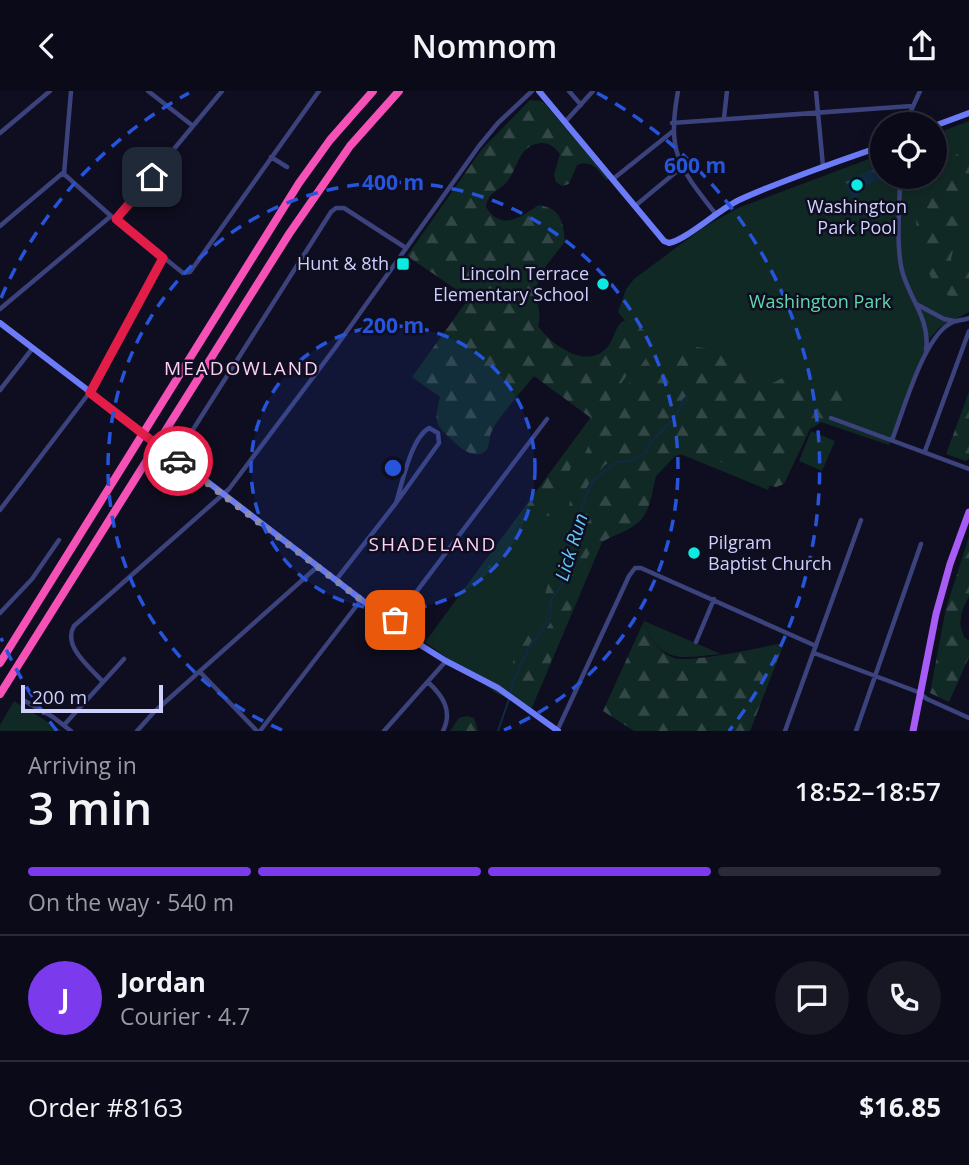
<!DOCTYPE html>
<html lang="en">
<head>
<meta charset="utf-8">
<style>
  :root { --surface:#0a0a18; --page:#181825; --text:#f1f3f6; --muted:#999aa2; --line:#2a2b37; --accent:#7c3aed }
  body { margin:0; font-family:"Open Sans",sans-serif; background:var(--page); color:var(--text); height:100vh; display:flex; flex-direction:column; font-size:26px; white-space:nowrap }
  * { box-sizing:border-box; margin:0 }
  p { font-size:23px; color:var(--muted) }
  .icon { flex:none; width:38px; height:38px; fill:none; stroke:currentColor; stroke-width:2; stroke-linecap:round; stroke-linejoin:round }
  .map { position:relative; height:640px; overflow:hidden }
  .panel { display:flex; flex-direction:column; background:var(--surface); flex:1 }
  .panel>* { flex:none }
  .controls { position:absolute; left:870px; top:21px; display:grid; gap:14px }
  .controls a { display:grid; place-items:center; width:77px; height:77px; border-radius:50%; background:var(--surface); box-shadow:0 4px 18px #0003,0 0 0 2px var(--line); font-size:35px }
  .scale { position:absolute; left:21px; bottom:18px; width:142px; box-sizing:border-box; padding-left:7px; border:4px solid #cfd0fc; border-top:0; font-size:19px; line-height:24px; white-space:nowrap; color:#cfd0fc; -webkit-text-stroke:5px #0e0e20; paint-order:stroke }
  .pin { position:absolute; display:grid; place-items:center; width:60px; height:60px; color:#fff; margin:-30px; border-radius:14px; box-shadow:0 4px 10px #0006 }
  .courier { position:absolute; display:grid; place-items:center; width:70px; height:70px; margin:-35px; border:5px solid #e11d48; border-radius:50%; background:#fff; color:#222; box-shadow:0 2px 9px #0007 }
  .overview em { font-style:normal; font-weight:600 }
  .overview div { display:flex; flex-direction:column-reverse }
  .overview { display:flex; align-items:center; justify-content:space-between; height:119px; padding:0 28px }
  h1 { font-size:46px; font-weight:600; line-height:52px }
  .bar { display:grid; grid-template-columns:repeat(4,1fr); gap:10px 7px; align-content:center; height:84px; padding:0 28px }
  .bar i { height:9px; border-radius:5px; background:var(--line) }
  .bar .current { background:var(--accent) }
  .bar p { grid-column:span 4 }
  .line { display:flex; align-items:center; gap:18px; padding:0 28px; border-top:2px solid var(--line) }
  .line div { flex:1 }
  .round { display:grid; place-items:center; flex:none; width:74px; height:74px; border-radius:37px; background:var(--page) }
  header { display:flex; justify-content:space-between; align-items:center; height:91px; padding:0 28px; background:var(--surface); font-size:32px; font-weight:600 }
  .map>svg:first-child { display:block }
  .green { fill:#112925 }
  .forest { fill:url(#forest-firs) }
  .water { fill:url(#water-ripples) }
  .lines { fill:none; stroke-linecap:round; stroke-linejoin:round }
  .stream { stroke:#0f2a42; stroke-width:2 }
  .street { stroke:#3b427c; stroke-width:4.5 }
  .secondary { stroke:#6c7bf7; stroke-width:6 }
  .primary { stroke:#a75cf6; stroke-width:7 }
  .highway { stroke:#f551b7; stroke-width:8 }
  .done { stroke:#8b8caf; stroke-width:7; stroke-dasharray:0 12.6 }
  .route { stroke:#e11d48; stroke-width:9 }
  .ring { fill:none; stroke:#2654da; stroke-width:3.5; stroke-dasharray:12 9 }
  .poi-dot { fill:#0deae2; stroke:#0e0e20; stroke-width:2.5 }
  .labels { text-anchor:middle; stroke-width:5; stroke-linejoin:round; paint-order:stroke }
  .poi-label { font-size:18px; fill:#cfd0fc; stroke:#0e0e20; text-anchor:end }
  .park-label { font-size:18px; fill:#60d8a9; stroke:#0e0e20 }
  .neighbourhood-label { font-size:19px; letter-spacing:2px; fill:#fcd1f3; stroke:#0e0e20 }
  .water-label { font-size:19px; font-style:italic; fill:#63c7f6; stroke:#0e0e20 }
  .centre { fill:#2654da; stroke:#0e0e20; stroke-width:3.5 }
  .ring-label { font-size:21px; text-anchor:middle; font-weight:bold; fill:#2654da; stroke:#0e0e20; stroke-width:5; stroke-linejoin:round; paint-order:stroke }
</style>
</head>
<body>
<header><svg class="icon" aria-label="back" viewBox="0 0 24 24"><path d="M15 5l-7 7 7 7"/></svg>Nomnom<svg class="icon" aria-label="share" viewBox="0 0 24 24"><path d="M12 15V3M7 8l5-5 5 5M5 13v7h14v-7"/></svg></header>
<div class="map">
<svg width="969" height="640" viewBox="0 0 969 640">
  <defs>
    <pattern id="forest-firs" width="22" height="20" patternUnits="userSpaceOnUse" patternTransform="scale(1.75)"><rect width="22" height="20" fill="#112925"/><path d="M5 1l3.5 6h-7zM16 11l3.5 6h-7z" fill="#334746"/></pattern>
    <pattern id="water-ripples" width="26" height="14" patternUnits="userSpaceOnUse" patternTransform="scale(1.75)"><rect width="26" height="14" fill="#0f2a42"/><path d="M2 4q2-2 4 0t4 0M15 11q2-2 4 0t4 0" fill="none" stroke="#31485e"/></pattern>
  </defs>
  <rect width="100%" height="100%" fill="#0e0e20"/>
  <path class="green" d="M969 30V221L940 236 930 247 889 354 800 324 768 399 678 362 609 435 531 619 496 602 425 551 644 254 618 221 626 198 634 188 704 136 738 117 882 63V86H934L935 43Z
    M811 340 835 350 822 380 799 370Z
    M644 530 721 563C681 567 659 574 644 530Z
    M14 610 62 640H0V634Z"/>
  <path class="forest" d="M530 9 540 10 545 13 609 88 606 89C598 79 592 68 577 74L569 93 562 95 556 91 554 84 560 63C555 57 551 52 542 52 518 53 519 77 506 92 497 101 488 101 486 116 502 141 520 126 539 114 561 118 563 130 565 150 556 164 540 178 537 195 534 209 543 222 538 235 552 255 589 281 609 254 615 245 615 236 623 230 637 230 643 238 652 248V252C637 265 630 280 619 296 590 339 562 374 560 429L546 424 534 423 525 432 520 445 499 462 497 473 486 478 471 491 591 327 534 285C524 298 496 328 491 342 488 350 491 361 479 363 469 365 458 355 451 348 433 332 435 328 440 306L412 286 469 207 407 165 482 58Z
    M969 48V107L966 109 963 116 968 121 969 130 957 144 951 168 952 177 958 182 969 179V214C934 201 929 190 922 155 920 145 914 135 917 124 921 111 935 100 942 89 951 75 956 59 969 48Z
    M696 256C712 258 730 262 742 274 746 278 745 284 749 289 758 301 774 292 784 286L795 296 821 294 845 301 847 306 837 313 828 327 810 338 784 393 776 396C746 391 723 364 692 363 646 362 660 398 645 423 633 444 603 443 590 462 580 475 582 493 577 507 573 519 562 528 559 540 557 545 558 550 556 555 552 571 544 585 538 600L516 598 532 559 553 528 554 511 565 494 576 445 596 392 617 375 634 371 650 363C657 339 683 327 690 303 681 306 679 317 672 324 662 337 649 343 644 360L633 367 616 368 605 374 592 387 585 400 571 443 560 493 548 509 547 527 527 557 515 582H512L516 543 544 506 554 475 567 455 568 420 575 385 591 349 646 267 665 259H684Z
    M969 301V367L966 370 946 363Z
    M969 446V505L962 520 960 533 964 546 969 550V566L949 611 930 602 946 517Z
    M644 530C649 545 657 561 674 567 693 572 762 556 784 552L750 640H634L603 620Z
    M467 625 474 627 478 640H450L459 627Z"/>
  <path class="water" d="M878 77 882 88 857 97 859 105 852 107 845 90Z"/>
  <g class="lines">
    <path class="stream" d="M510 602 513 590 529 557 550 527 551 509 562 493 567 477 572 444 587 402 594 389 615 372 633 369 647 361 650 352 673 328 687 306
      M498 640 509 608"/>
    <path class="street" d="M148 0 193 35
      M222 0 116 128 183 182 190 181 195 174 319 0
      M569 0 581 14
      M678 0C667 61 678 75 715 122
      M816 0 823 75
      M724 27 727 0
      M565 31 593 0
      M672 32 912 15
      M905 33 920 0
      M0 42 50 0
      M271 66 287 76
      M900 86C900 115 896 146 901 175 906 204 931 227 926 259
      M613 88 672 41
      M635 115 682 76
      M0 135 64 81
      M918 214 944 228 954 230
      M0 218 111 125 64 83 71 0
      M0 299 32 258
      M831 327 969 378
      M429 337 438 342 439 352 396 412C402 393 411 347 429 337Z
      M892 349C904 319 924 243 953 231 958 229 964 229 969 227
      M925 360 969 240
      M175 367 331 121 336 117H344L406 157
      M0 419 96 293 163 167
      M336 489 396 412
      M0 522 32 488 59 449
      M392 533 547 328
      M696 551 714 508
      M814 562 918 601 927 608 969 627
      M200 581 257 640
      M103 591C90 576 62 555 74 535L229 398 335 257 479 55 498 32 532 0
      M428 591C443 605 453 620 443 640
      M25 610 53 626 71 640
      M64 634 124 568
      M137 640 154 621 317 476
      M260 640 361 509
      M384 640 446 570
      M557 640 629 485 635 477H641L816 555
      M785 640 861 429
      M856 640 921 453"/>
    <path class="secondary" d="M539 0 664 150 669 152C686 149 718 119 739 109 785 88 834 72 882 55
      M934 35 969 22
      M0 232 422 555 446 570 498 597 558 640"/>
    <path class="primary" d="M913 640 936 523 950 473 969 421"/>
    <path class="highway" d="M0 572 299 92 330 49 373 0
      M0 603 289 143 350 55 399 0"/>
  </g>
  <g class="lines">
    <path class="done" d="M178 370 393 533 395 529"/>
    <path class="route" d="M152 86 116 128 163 167 90 302 178 370"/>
  </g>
  <circle cx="393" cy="377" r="142" fill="#2654da" fill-opacity=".12"/>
  <g class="ring">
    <circle cx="393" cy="377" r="142"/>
    <path d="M282 639A285 285 0 1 1 504 639"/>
    <path d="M57 640A427 427 0 0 1 1 547M1 207A427 427 0 0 1 189 2M597 2A427 427 0 0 1 729 640"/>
  </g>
  <g class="poi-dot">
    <circle cx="857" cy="94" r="7"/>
    <rect x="396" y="166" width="14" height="14" rx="3.5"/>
    <circle cx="603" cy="193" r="7"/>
    <circle cx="694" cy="462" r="7"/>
  </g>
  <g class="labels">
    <g class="poi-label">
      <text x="857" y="122" text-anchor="middle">Washington<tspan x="857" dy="21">Park Pool</tspan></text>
      <text x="389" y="179">Hunt &amp; 8th</text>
      <text x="589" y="189">Lincoln Terrace<tspan x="589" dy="21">Elementary School</tspan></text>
      <text x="708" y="458" text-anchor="start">Pilgram<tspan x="708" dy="21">Baptist Church</tspan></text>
    </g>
    <g class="park-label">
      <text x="820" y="217">Washington Park</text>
    </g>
    <g class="neighbourhood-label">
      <text x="242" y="284">MEADOWLAND</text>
      <text x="433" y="460">SHADELAND</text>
    </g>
    <g class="water-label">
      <text transform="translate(571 456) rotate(-73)" y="7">Lick Run</text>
    </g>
  </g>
  <circle cx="393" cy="377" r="10" class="centre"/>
  <g class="ring-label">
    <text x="695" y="82">600 m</text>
    <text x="393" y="99">400 m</text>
    <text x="393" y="242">200 m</text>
  </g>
</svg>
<div class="controls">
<a><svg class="icon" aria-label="locate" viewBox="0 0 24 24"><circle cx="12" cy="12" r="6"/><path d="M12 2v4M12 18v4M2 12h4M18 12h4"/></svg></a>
</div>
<div class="scale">200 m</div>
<div class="pin" style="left:395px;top:529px;background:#ea580c"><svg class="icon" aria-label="bag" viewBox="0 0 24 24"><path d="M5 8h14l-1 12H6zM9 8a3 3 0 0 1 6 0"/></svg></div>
<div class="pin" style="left:152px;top:86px;background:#1f2937"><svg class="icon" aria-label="home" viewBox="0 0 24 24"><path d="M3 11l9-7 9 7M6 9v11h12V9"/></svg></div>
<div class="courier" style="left:178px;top:370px"><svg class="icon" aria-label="car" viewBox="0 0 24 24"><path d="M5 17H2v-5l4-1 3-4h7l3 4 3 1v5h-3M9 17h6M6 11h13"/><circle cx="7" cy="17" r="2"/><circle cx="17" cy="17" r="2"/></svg></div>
</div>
<section class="panel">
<div class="overview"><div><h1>3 min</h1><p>Arriving in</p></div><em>18:52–18:57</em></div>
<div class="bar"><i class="current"></i><i class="current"></i><i class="current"></i><i></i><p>On the way · 540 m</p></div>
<div class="line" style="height:126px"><b class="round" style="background:var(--accent);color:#fff">J</b><div><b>Jordan</b><p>Courier · 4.7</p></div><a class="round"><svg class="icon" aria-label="chat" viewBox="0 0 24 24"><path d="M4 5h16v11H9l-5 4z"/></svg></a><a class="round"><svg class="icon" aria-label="phone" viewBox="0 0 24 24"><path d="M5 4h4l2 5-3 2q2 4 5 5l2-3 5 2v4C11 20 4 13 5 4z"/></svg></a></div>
<div class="line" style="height:91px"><div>Order #8163</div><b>$16.85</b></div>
</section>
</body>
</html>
